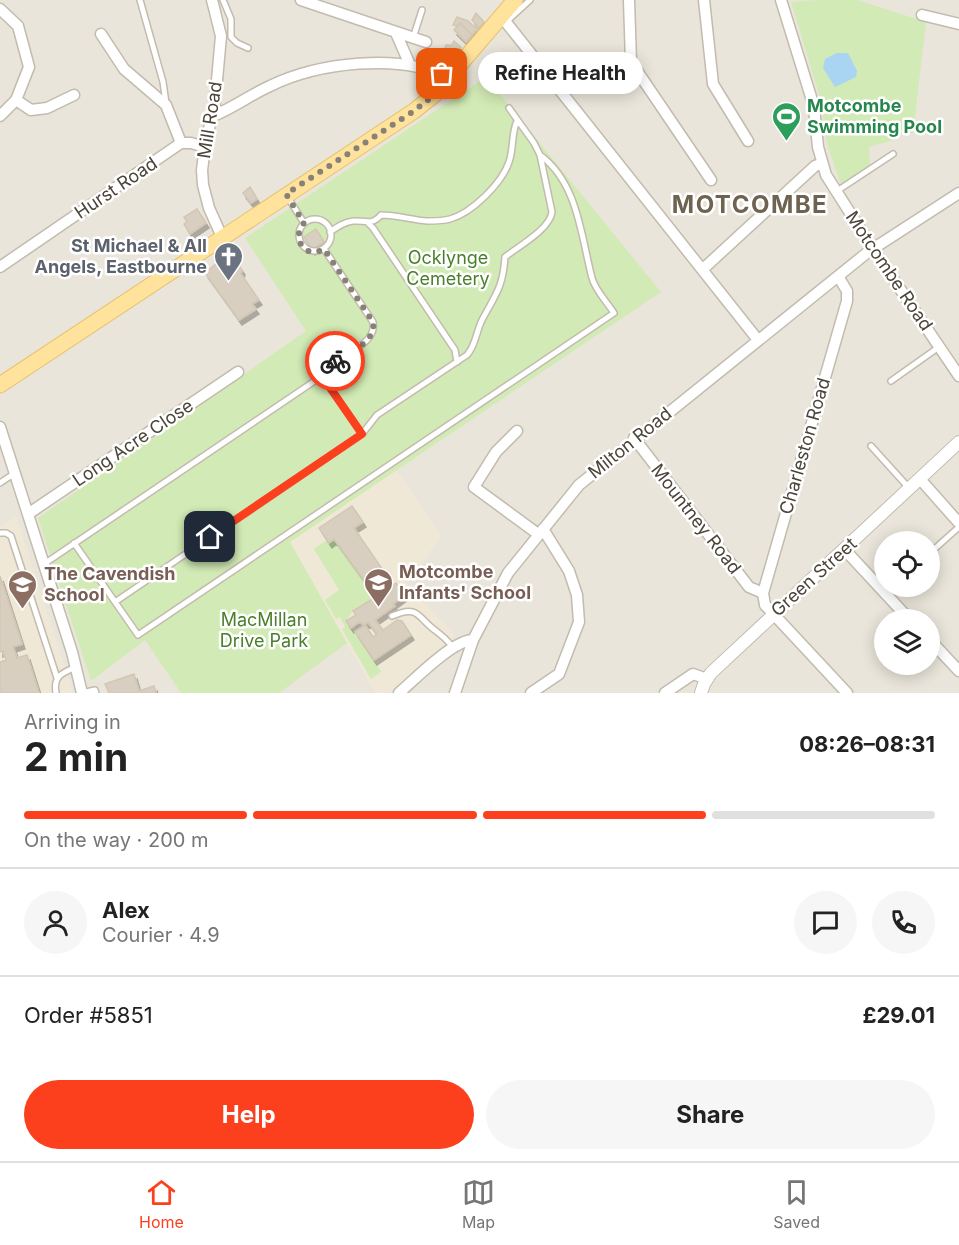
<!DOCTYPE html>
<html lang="en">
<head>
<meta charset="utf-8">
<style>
  :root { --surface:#fff; --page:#f6f6f6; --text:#222; --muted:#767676; --line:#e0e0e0; --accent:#fc3f1d }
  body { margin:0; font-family:Inter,sans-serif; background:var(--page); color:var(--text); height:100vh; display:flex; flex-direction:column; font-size:22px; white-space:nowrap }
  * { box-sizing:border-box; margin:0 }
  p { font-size:20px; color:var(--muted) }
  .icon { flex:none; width:33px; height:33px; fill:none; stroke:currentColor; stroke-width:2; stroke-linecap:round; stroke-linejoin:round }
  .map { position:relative; height:693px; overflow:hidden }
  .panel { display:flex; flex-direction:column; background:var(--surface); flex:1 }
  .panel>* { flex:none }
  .tools { position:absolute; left:874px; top:531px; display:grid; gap:12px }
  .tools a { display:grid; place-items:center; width:66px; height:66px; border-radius:50%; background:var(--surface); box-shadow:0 3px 15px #0003; font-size:30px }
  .pin { position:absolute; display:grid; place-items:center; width:51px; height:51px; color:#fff; margin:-26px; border-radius:12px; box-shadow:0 3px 9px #0006 }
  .courier { position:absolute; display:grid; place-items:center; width:60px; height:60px; margin:-30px; border:4px solid #fc3f1d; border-radius:50%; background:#fff; color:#222; box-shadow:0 2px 8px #0007 }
  .bubble { position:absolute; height:42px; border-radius:21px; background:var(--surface); box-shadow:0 3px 15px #0003; font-size:20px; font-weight:700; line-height:42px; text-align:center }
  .summary em { font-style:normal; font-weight:700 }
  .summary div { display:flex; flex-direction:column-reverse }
  .summary { display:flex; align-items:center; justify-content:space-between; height:102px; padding:0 24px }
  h1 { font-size:39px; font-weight:700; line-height:45px }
  .bar { display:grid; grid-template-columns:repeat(4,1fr); gap:9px 6px; align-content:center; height:72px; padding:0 24px }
  .bar i { height:8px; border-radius:4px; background:var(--line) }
  .bar .current { background:var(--accent) }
  .bar p { grid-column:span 4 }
  .line { display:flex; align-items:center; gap:15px; padding:0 24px; border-top:2px solid var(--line) }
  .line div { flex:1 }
  .round { display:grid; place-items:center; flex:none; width:63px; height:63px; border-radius:32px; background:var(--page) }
  .action { display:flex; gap:12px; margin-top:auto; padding:12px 24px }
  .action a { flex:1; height:69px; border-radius:36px; background:var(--accent); color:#fff; font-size:24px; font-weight:700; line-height:69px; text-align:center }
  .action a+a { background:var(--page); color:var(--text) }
  .tabs { display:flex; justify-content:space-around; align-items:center; height:84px; border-top:2px solid var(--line); background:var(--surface); font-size:16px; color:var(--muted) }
  .tabs a { display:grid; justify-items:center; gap:3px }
  .tabs .current { color:var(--accent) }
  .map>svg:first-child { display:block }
  .residential { fill:#eae5da; fill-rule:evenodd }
  .education { fill:#efe8d6 }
  .green { fill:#d2eab5 }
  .water { fill:#a9d4f2 }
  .building { fill:#d8cfc1; stroke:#d3c7b4; stroke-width:1.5; filter:url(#shadow) }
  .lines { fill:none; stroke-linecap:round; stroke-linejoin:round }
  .service-casing { stroke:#c2bbae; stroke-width:8 }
  .minor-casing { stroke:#c2bbae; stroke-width:13 }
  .tertiary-casing { stroke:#c2bbae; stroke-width:14 }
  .primary-casing { stroke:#e6c16a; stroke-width:17 }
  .service { stroke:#fff; stroke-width:5 }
  .minor { stroke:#fff; stroke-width:10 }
  .tertiary { stroke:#fff; stroke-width:12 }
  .primary { stroke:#ffe39c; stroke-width:15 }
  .done { stroke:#878178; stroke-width:6; stroke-dasharray:0 10.8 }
  .route { stroke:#fc3f1d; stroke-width:8 }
  .labels { text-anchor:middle; stroke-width:5; stroke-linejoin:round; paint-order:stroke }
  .leisure-label { font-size:18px; font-weight:bold; fill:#27864d; stroke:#fff; text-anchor:start }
  .street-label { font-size:18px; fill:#4b4439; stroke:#fff }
  .worship-label { font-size:18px; font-weight:bold; fill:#5b616d; stroke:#fff; text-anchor:end }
  .park-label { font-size:18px; fill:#4a7f2a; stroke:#fff }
  .education-label { font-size:18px; font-weight:bold; fill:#785e54; stroke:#fff; text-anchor:start }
  .district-label { font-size:24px; font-weight:bold; letter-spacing:1.5px; fill:#6e6250; stroke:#fff }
</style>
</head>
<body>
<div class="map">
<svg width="959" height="693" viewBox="0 0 959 693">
  <defs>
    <filter id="shadow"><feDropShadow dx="3" dy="5" stdDeviation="0" flood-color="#0004"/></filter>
  </defs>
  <rect width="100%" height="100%" fill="#f6f3ec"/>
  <path class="residential" d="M0 0H959V693H0ZM885 542H930V586H885ZM885 620H930V664H885Z"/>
  <path class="education" d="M396 470 441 535 421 565 404 580 455 635 389 693H375L290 542Z
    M16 516 73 693H0V527Z"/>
  <path class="green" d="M817 0H857L926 22 913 134 901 130 897 139 869 147 870 166 841 185 827 144 821 101 791 2Z
    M486 77 661 292 290 542 347 643 279 693H181L145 640 91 681 38 518 306 331 245 238Z
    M334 539 376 597 353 611 346 621 374 660 381 672 371 679 342 629 345 627 340 617 336 619 325 600 339 590 314 549 327 540 329 543Z"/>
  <path class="water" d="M837 53H848L857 71 856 77 835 87 823 68 825 59Z"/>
  <path class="building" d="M476 13 484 22 479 28 472 20Z
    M457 17 468 21 477 29 472 35 460 23 457 26 453 25Z
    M460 23 472 35 466 42 454 30Z
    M454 41 461 47 456 54 445 48 446 45H452Z
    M250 187 257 199 251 203 243 193Z
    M197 209 206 223 190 234 184 224 187 222 184 217Z
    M316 229 324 242 312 250 304 237Z
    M230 256 233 261 235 260 242 270 241 274 259 300 252 304 256 309 239 320 205 273 222 259 224 261Z
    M352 506 363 522 354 528 393 585 396 583 405 595 393 604 395 606 375 620 383 630 397 620 402 621 411 635 374 660 355 632 365 625 373 637 377 634 368 622 364 625 359 622 351 628 346 621 356 615 353 611 376 597 334 539 329 543 319 528Z
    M0 576 22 644 13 647 17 658 27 655 39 693H0V662L6 660 3 651 0 652Z
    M134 674 139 691 154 686 156 693H109L105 684Z"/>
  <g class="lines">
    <defs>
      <path id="service" d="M140 0 163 82 166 103
        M223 0 231 19V37L237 43 248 48
        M506 22 530 0
        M413 38 422 10
        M837 191 893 154
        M287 196 304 223
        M299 235a16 16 0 1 1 32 0a16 16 0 1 1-32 0Z
        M368 223 373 228 455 350 457 362
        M330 232C337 227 344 222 353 221 364 220 372 226 381 215 397 215 412 220 427 221 435 221 443 221 450 219 472 213 502 183 509 162 514 148 511 134 517 121
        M322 376 362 434
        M891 381 939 347
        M871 446 909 488
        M0 483 15 473
        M0 533H6L11 536 57 678
        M74 543 138 635 614 313C607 302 595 290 592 278 581 236 578 183 540 155
        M930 553 959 527
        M44 564 322 376C326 371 330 365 335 361 348 351 377 343 373 322L324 249
        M886 594 895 586
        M115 602 362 434 377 415 467 355C476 345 476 332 482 320 496 294 503 287 505 257 519 246 550 229 552 212L540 155 534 143 509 108
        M392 616C420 604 417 618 436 631 443 636 448 641 453 647
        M56 693C53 676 62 673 76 667
        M82 693 95 690 96 693"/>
      <path id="minor" d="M212 0 221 36 215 102 205 147 202 170 203 185 209 208 222 237
        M301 0 426 42
        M629 0 631 62 711 180
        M704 0 713 84 748 141
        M781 0 811 97 815 117 818 147 826 175 873 249 959 376
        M0 9 18 26 29 67 16 100 0 116
        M922 15 959 24
        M501 16 758 340
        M396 33 410 65
        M101 34 124 69 166 105 181 143
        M16 100 31 110 47 108 74 95
        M213 116C233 108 250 95 270 86 317 63 400 52 449 78
        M0 267 181 143H191L205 147
        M703 269 815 166 821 164
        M838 276 847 291V301L763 593 765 605 847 693
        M0 427 72 652 82 693
        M517 431 496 452 474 487 538 534
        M634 438 749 587 763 593
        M920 479 959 523
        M28 514 238 372
        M845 550 910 620
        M930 640 959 671
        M399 693C414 680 453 640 473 640
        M455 693 473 640 508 573 579 485 868 252 959 193
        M531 693 559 674 579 622 577 595 569 571 543 529
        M665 693 693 674 707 679"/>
      <path id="tertiary" d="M701 693 704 684 711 673 959 442"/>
      <path id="primary" d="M0 385 414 111 434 95 515 0"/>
    </defs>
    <use href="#service" class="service-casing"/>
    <use href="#minor" class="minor-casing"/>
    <use href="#tertiary" class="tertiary-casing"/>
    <use href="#primary" class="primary-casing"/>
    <use href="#service" class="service"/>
    <use href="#minor" class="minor"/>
    <use href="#tertiary" class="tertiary"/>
    <use href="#primary" class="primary"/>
  </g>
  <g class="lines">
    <path class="done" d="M335 361C348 353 377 342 373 322L324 249 319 251H308C297 244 296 233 304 223L286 194 414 111 434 95 449 78 442 74"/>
    <path class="route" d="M210 537 362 434 322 376 335 361"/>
  </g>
  <defs>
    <symbol id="stadium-pin" viewBox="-11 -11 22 30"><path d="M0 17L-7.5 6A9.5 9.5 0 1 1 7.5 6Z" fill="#2e9e5b" stroke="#fff"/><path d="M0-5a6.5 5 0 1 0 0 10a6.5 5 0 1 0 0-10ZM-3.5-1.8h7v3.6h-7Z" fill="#fff"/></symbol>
    <symbol id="church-pin" viewBox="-11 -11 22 30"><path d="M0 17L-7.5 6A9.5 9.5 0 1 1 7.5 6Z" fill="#6b7280" stroke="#fff"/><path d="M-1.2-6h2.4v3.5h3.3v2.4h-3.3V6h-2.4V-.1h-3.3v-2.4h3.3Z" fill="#fff"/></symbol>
    <symbol id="school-pin" viewBox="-11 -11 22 30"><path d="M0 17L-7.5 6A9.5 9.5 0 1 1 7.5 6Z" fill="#8d6e63" stroke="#fff"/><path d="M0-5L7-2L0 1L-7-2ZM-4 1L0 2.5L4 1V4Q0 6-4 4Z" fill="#fff"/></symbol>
  </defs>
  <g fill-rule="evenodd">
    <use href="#stadium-pin" x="770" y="100" width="33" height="45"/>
    <use href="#church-pin" x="212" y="240" width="33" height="45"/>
    <use href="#school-pin" x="362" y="566" width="33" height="45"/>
    <use href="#school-pin" x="6" y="568" width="33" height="45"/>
  </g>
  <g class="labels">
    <g class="leisure-label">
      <text x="807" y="112">Motcombe<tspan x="807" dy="21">Swimming Pool</tspan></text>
    </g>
    <g class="street-label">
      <text transform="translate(210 120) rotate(-81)" y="6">Mill Road</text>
      <text transform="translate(116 188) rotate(-34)" y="6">Hurst Road</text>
      <text transform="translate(889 271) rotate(56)" y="6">Motcombe Road</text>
      <text transform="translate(133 443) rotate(-34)" y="6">Long Acre Close</text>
      <text transform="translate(630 443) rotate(-39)" y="6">Milton Road</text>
      <text transform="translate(805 446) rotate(-74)" y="6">Charleston Road</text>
      <text transform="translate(696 519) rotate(52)" y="6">Mountney Road</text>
      <text transform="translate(814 577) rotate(-42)" y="6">Green Street</text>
    </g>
    <g class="worship-label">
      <text x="207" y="252">St Michael &amp; All<tspan x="207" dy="21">Angels, Eastbourne</tspan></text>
    </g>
    <g class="park-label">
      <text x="448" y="264">Ocklynge<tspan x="448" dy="21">Cemetery</tspan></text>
      <text x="264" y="626">MacMillan<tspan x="264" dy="21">Drive Park</tspan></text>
    </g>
    <g class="education-label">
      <text x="399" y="578">Motcombe<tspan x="399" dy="21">Infants' School</tspan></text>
      <text x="44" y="580">The Cavendish<tspan x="44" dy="21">School</tspan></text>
    </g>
    <g class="district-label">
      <text x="750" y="213">MOTCOMBE</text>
    </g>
  </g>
</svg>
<div class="tools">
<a><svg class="icon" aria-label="locate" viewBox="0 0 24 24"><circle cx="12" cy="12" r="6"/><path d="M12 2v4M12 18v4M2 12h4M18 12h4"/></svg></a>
<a><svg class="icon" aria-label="layers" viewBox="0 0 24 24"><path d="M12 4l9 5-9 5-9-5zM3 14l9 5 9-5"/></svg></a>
</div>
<div class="pin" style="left:442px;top:74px;background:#ea580c"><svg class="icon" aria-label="bag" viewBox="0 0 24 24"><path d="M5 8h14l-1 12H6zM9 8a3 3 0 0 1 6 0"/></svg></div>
<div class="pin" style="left:210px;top:537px;background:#1f2937"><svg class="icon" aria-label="home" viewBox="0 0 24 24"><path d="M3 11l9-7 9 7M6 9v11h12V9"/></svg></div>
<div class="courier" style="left:335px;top:361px"><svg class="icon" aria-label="bike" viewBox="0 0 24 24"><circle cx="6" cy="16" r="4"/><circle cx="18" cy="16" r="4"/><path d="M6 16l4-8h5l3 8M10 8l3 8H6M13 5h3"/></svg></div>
<div class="bubble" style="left:478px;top:52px;width:165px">Refine Health</div>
</div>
<section class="panel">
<div class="summary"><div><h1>2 min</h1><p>Arriving in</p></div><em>08:26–08:31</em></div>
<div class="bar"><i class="current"></i><i class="current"></i><i class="current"></i><i></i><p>On the way · 200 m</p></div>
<div class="line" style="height:108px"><a class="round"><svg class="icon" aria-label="person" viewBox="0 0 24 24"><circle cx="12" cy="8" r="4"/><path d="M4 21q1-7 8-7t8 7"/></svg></a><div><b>Alex</b><p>Courier · 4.9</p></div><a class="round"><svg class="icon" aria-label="chat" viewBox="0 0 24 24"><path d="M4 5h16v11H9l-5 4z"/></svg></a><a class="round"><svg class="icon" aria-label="phone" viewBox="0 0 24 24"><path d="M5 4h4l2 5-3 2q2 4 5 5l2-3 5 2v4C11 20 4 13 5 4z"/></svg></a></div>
<div class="line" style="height:78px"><div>Order #5851</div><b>£29.01</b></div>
<div class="action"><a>Help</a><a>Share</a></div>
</section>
<nav class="tabs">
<a class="current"><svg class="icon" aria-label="home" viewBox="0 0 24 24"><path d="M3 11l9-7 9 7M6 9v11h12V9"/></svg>Home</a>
<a><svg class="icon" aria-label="map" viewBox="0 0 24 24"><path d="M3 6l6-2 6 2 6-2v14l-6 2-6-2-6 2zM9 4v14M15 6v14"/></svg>Map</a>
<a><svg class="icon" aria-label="saved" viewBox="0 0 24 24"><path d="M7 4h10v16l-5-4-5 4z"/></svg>Saved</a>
</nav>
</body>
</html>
